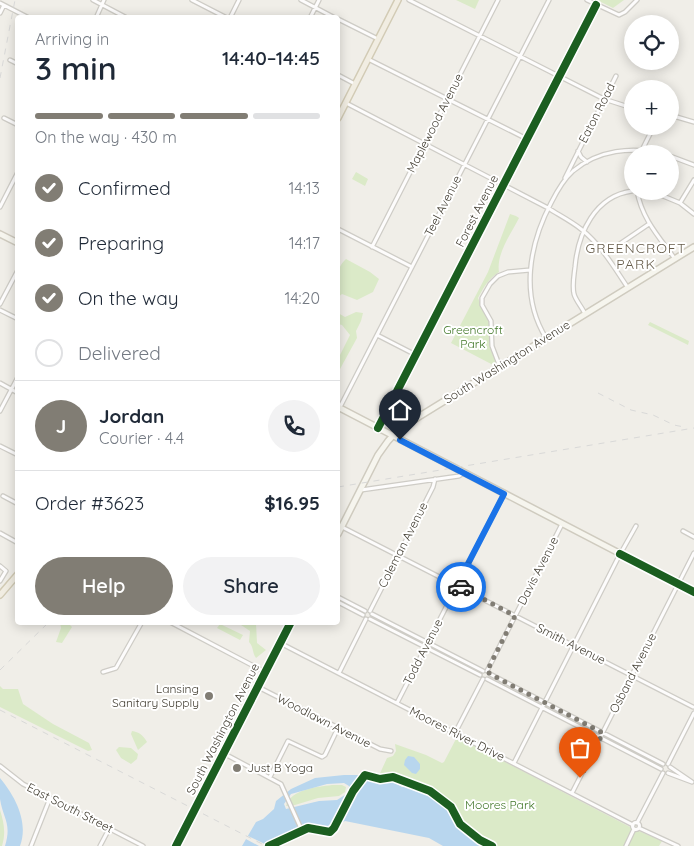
<!DOCTYPE html>
<html lang="en">
<head>
<meta charset="utf-8">
<style>
  :root { --surface:#fff; --page:#f2f2f3; --text:#1f2937; --muted:#747a83; --line:#e0e1e3; --accent:#817d74 }
  body { margin:0; font-family:Quicksand,sans-serif; background:var(--page); color:var(--text); height:100vh; display:flex; flex-direction:column; font-size:19px; white-space:nowrap }
  * { box-sizing:border-box; margin:0 }
  p { font-size:16px; color:var(--muted) }
  .icon { flex:none; width:28px; height:28px; fill:none; stroke:currentColor; stroke-width:2; stroke-linecap:round; stroke-linejoin:round }
  .map { position:relative; flex:1; overflow:hidden }
  .side { position:absolute; left:15px; top:15px; width:325px; height:610px; display:flex; flex-direction:column; background:var(--surface); border-radius:5px; box-shadow:0 2px 12px #0003 }
  .side>* { flex:none }
  .controls { position:absolute; left:624px; top:15px; display:grid; gap:10px }
  .controls a { display:grid; place-items:center; width:55px; height:55px; border-radius:50%; background:var(--surface); box-shadow:0 2px 12px #0003; font-size:25px }
  .pin { position:absolute; display:grid; place-items:center; width:42px; height:42px; color:#fff; margin:-51px -21px; border-radius:50% 50% 50% 0; rotate:-45deg; box-shadow:0 0 5px #0007 }
  .pin .icon { rotate:45deg }
  .courier { position:absolute; display:grid; place-items:center; width:50px; height:50px; margin:-25px; border:4px solid #1a73e8; border-radius:50%; background:#fff; color:#222; box-shadow:0 1px 6px #0007 }
  .summary em { font-style:normal; font-weight:600 }
  .summary div { display:flex; flex-direction:column-reverse }
  .summary { display:flex; align-items:center; justify-content:space-between; height:85px; padding:0 20px }
  h1 { font-size:32px; font-weight:600; line-height:38px }
  .bar { display:grid; grid-template-columns:repeat(4,1fr); gap:8px 5px; align-content:center; height:60px; padding:0 20px }
  .bar i { height:6px; border-radius:4px; background:var(--line) }
  .bar .on { background:var(--accent) }
  .bar p { grid-column:span 4 }
  .line { display:flex; align-items:center; gap:12px; padding:0 20px; border-top:1px solid var(--line) }
  .line div { flex:1 }
  .round { display:grid; place-items:center; flex:none; width:52px; height:52px; border-radius:26px; background:var(--page) }
  ol { padding:0 20px; list-style:none }
  li { display:flex; align-items:center; gap:15px; height:55px }
  li p { margin-inline-start:auto }
  li .icon { padding:5px; border-radius:50%; background:var(--accent); color:#fff; stroke-width:4 }
  li:last-child { color:var(--muted) }
  li i { width:28px; height:28px; border:2px solid var(--line); border-radius:50% }
  .action { display:flex; gap:10px; margin-top:auto; padding:10px 20px }
  .action a { flex:1; height:58px; border-radius:30px; background:var(--accent); color:#fff; font-size:20px; font-weight:600; line-height:58px; text-align:center }
  .action a+a { background:var(--page); color:var(--text) }
  .map>svg:first-child { display:block }
  .green { fill:#dbeac8 }
  .water { fill:#b8d6ee; fill-rule:evenodd }
  .pier { fill:#f0eee8 }
  .lines { fill:none; stroke-linecap:round; stroke-linejoin:round }
  .street-casing { stroke:#ceccc6; stroke-width:5.5 }
  .secondary-casing { stroke:#cfcbbf; stroke-width:8 }
  .primary-casing { stroke:#d2cbb5; stroke-width:8 }
  .street { stroke:#fdfcfc; stroke-width:3 }
  .secondary { stroke:#f6f5ee; stroke-width:5 }
  .primary { stroke:#f1ede2; stroke-width:5 }
  .rail { stroke:#d9d9d8; stroke-width:1; stroke-dasharray:6 6; stroke-linecap:butt }
  .cycleway-casing { stroke:#fff; stroke-width:11 }
  .cycleway { stroke:#1b5e20; stroke-width:8 }
  .done { stroke:#817d74; stroke-width:5; stroke-dasharray:0 9 }
  .route { stroke:#1a73e8; stroke-width:6 }
  .poi-dot { fill:#817d74; stroke:#fff; stroke-width:2 }
  .labels { text-anchor:middle; stroke-width:4; stroke-linejoin:round; paint-order:stroke }
  .street-label { font-size:12px; fill:#454035; stroke:#fff }
  .park-label { font-size:12px; fill:#417728; stroke:#fff }
  .poi-label { font-size:12px; fill:#454035; stroke:#fff; text-anchor:end }
  .neighbourhood-label { font-size:14px; letter-spacing:1px; fill:#685e4c; stroke:#fff }
</style>
</head>
<body>
<div class="map">
<svg width="694" height="846" viewBox="0 0 694 846">
  <rect width="100%" height="100%" fill="#f0eee8"/>
  <path class="green" d="M456 0H479L475 9Z
    M597 0H624L613 8Z
    M356 172 368 179 365 186 352 179Z
    M510 214 516 216 519 218C511 234 496 254 499 272 488 279 484 287 478 298L489 322 490 347 496 363 495 366 451 343 488 272Z
    M346 259 370 272 379 279 373 292 357 300 342 294 338 297C337 282 335 269 346 259Z
    M356 312 363 313 361 321 356 331 357 338 340 369 338 371V359L350 335 342 325 338 324V313L345 317Z
    M650 322 689 341 688 345 648 325Z
    M60 623H68L72 627 62 643 56 642 61 628Z
    M238 623H256L257 643 266 650 256 658C252 653 254 647 249 642L250 631Z
    M220 624 243 635 240 640 217 628Z
    M0 686 3 689H18L23 704 53 724 89 743 92 750 88 751 0 707Z
    M132 731C139 732 143 735 147 742L138 750 131 734Z
    M457 737 632 828 662 841 659 846H481L461 826 452 812 437 800 413 787 402 786 392 780H377L387 758 393 756 396 751 395 744 426 755 442 763 444 762Z
    M119 747 131 748 138 754 137 759 131 764 121 758 116 750Z
    M332 785H342L346 787 345 792 339 796 318 798 295 805 286 806C291 789 317 787 332 785Z
    M0 810C4 823 6 833 2 846H0Z"/>
  <path class="water" d="M408 756 414 757 420 764V769L416 774 412 773 404 765 405 760Z
    M344 775H357L378 780 392 781 402 787H413L437 800 451 812 460 826 480 846H443L429 838 345 821 331 829 309 826 303 828 274 841 268 846H242L256 822 263 819 274 809 276 801 291 789 315 778ZM344 783 349 786 348 793 337 800 319 801 286 809 284 804 291 794 327 784Z
    M0 778C15 796 29 822 20 846H5C12 823 3 819 0 799 0 792 0 785 0 778Z"/>
  <path class="pier" d="M246 835 269 846H259L244 838Z"/>
  <g class="lines">
    <defs>
      <path id="street" d="M93 0 127 18
        M192 0 227 18
        M301 0 335 18
        M409 0 604 99 632 108
        M587 0 619 15 625 12 637 0
        M0 3 29 18
        M0 13 4 5
        M96 18 104 0
        M230 18 239 0
        M310 18 319 0
        M338 19 378 39
        M368 59 527 139
        M10 60 18 64
        M338 75 355 84
        M346 103 548 208C559 215 571 221 581 229 601 245 614 267 628 288
        M670 115 694 122
        M4 118 18 125
        M578 151 581 157 587 162
        M640 154 654 126
        M670 156 694 165
        M565 178 616 76
        M637 191C642 219 659 237 675 259
        M651 191 680 203 694 214
        M680 203 694 180
        M0 207 18 172
        M338 229 412 267
        M372 247 498 0
        M605 254 649 224
        M0 304 18 270
        M0 310 18 319
        M585 314C582 307 576 301 574 294 572 285 574 276 575 267 578 233 595 196 632 191
        M377 335 416 355
        M546 338C520 296 529 245 551 203 557 191 563 180 573 171 598 150 632 146 663 154
        M500 367 492 346 491 321 482 305V298L490 284 498 276 508 272 530 270
        M0 383 18 393
        M0 411 18 377
        M338 411 549 0
        M379 428 596 5
        M0 446 18 455
        M361 490 459 476 464 473
        M3 496 18 504
        M342 527 693 707
        M683 531 694 537
        M0 533 18 543
        M0 566 6 571 0 581
        M338 597 365 611
        M338 602 363 615
        M370 611 433 487 435 479
        M372 614 483 671
        M370 619 480 675
        M170 622 265 672
        M280 643 633 825
        M487 671 562 524
        M103 672 116 668 142 622
        M339 673 366 619
        M490 674 663 764
        M487 679 661 769
        M258 687 380 749 391 751
        M397 703 504 494
        M455 733 483 679
        M223 753 281 784 303 833
        M514 763 618 558 636 526
        M668 764 694 713
        M0 766 23 784 143 846
        M668 773 692 782 670 767
        M270 777 288 741 322 757 325 755 338 728
        M572 793 694 553
        M632.5 826a3.5 3.5 0 1 1 7 0a3.5 3.5 0 1 1-7 0Z
        M637 823 663 773
        M639 828 678 846
        M31 846 50 798
        M100 846 109 829
        M626 846 634 829"/>
      <path id="secondary" d="M0 234 18 243
        M338 407 694 592
        M338 534 378 455 388 441 399 429 694 247
        M176 846 291 622"/>
      <path id="primary" d="M338 118 398 0
        M0 595 18 574"/>
    </defs>
    <use href="#street" class="street-casing"/>
    <use href="#secondary" class="secondary-casing"/>
    <use href="#primary" class="primary-casing"/>
    <use href="#street" class="street"/>
    <use href="#secondary" class="secondary"/>
    <use href="#primary" class="primary"/>
    <path class="rail" d="M0 78 15 0
      M598 393 631 410 653 415 674 425 684 427
      M338 487 694 428
      M0 670 49 622
      M0 710 266 846"/>
    <defs>
      <path id="cycleway" d="M378 428 596 5
        M620 554 694 592
        M176 846 291 622
        M269 846 308 828 330 832 334 828 353 791 365 775 380 779 393 777 430 791 451 807 460 824 480 840 492 846"/>
    </defs>
    <use href="#cycleway" class="cycleway-casing"/>
    <use href="#cycleway" class="cycleway"/>
  </g>
  <g class="lines">
    <path class="done" d="M461 587 515 616 487 671 490 674 603 733 580 778"/>
    <path class="route" d="M400 440 504 494 457 585 461 587"/>
  </g>
  <g class="poi-dot">
    <circle cx="209" cy="696" r="5"/>
    <circle cx="237" cy="768" r="5"/>
  </g>
  <g class="labels">
    <g class="street-label">
      <text transform="translate(597 113) rotate(-63)" y="4">Eaton Road</text>
      <text transform="translate(435 123) rotate(-63)" y="4">Maplewood Avenue</text>
      <text transform="translate(443 206) rotate(-63)" y="4">Teel Avenue</text>
      <text transform="translate(477 211) rotate(-63)" y="4">Forest Avenue</text>
      <text transform="translate(507 362) rotate(-32)" y="4">South Washington Avenue</text>
      <text transform="translate(403 545) rotate(-63)" y="4">Coleman Avenue</text>
      <text transform="translate(538 571) rotate(-63)" y="4">Davis Avenue</text>
      <text transform="translate(571 644) rotate(27)" y="4">Smith Avenue</text>
      <text transform="translate(423 652) rotate(-63)" y="4">Todd Avenue</text>
      <text transform="translate(633 673) rotate(-63)" y="4">Osband Avenue</text>
      <text transform="translate(324 721) rotate(27)" y="4">Woodlawn Avenue</text>
      <text transform="translate(223 729) rotate(-63)" y="4">South Washington Avenue</text>
      <text transform="translate(457 734) rotate(27)" y="4">Moores River Drive</text>
      <text transform="translate(70 808) rotate(27)" y="4">East South Street</text>
    </g>
    <g class="park-label">
      <text x="473" y="334">Greencroft<tspan x="473" dy="14">Park</tspan></text>
      <text x="500" y="809">Moores Park</text>
    </g>
    <g class="poi-label">
      <text x="199" y="693">Lansing<tspan x="199" dy="14">Sanitary Supply</tspan></text>
      <text x="247" y="772" text-anchor="start">Just B Yoga</text>
    </g>
    <g class="neighbourhood-label">
      <text x="636" y="253">GREENCROFT<tspan x="636" dy="16">PARK</tspan></text>
    </g>
  </g>
</svg>
<div class="controls">
<a><svg class="icon" aria-label="locate" viewBox="0 0 24 24"><circle cx="12" cy="12" r="6"/><path d="M12 2v4M12 18v4M2 12h4M18 12h4"/></svg></a>
<a>+</a>
<a>−</a>
</div>
<div class="pin" style="left:580px;top:778px;background:#ea580c"><svg class="icon" aria-label="bag" viewBox="0 0 24 24"><path d="M5 8h14l-1 12H6zM9 8a3 3 0 0 1 6 0"/></svg></div>
<div class="pin" style="left:400px;top:440px;background:#1f2937"><svg class="icon" aria-label="home" viewBox="0 0 24 24"><path d="M3 11l9-7 9 7M6 9v11h12V9"/></svg></div>
<div class="courier" style="left:461px;top:587px"><svg class="icon" aria-label="car" viewBox="0 0 24 24"><path d="M5 17H2v-5l4-1 3-4h7l3 4 3 1v5h-3M9 17h6M6 11h13"/><circle cx="7" cy="17" r="2"/><circle cx="17" cy="17" r="2"/></svg></div>
<section class="side">
<div class="summary"><div><h1>3 min</h1><p>Arriving in</p></div><em>14:40–14:45</em></div>
<div class="bar"><i class="on"></i><i class="on"></i><i class="on"></i><i></i><p>On the way · 430 m</p></div>
<ol>
<li><svg class="icon" aria-label="check" viewBox="0 0 24 24"><path d="M5 12l5 5 9-10"/></svg>Confirmed<p>14:13</p></li>
<li><svg class="icon" aria-label="check" viewBox="0 0 24 24"><path d="M5 12l5 5 9-10"/></svg>Preparing<p>14:17</p></li>
<li><svg class="icon" aria-label="check" viewBox="0 0 24 24"><path d="M5 12l5 5 9-10"/></svg>On the way<p>14:20</p></li>
<li><i></i>Delivered</li>
</ol>
<div class="line" style="height:90px"><b class="round" style="background:var(--accent);color:#fff">J</b><div><b>Jordan</b><p>Courier · 4.4</p></div><a class="round"><svg class="icon" aria-label="phone" viewBox="0 0 24 24"><path d="M5 4h4l2 5-3 2q2 4 5 5l2-3 5 2v4C11 20 4 13 5 4z"/></svg></a></div>
<div class="line" style="height:65px"><div>Order #3623</div><b>$16.95</b></div>
<div class="action"><a>Help</a><a>Share</a></div>
</section>
</div>
</body>
</html>
